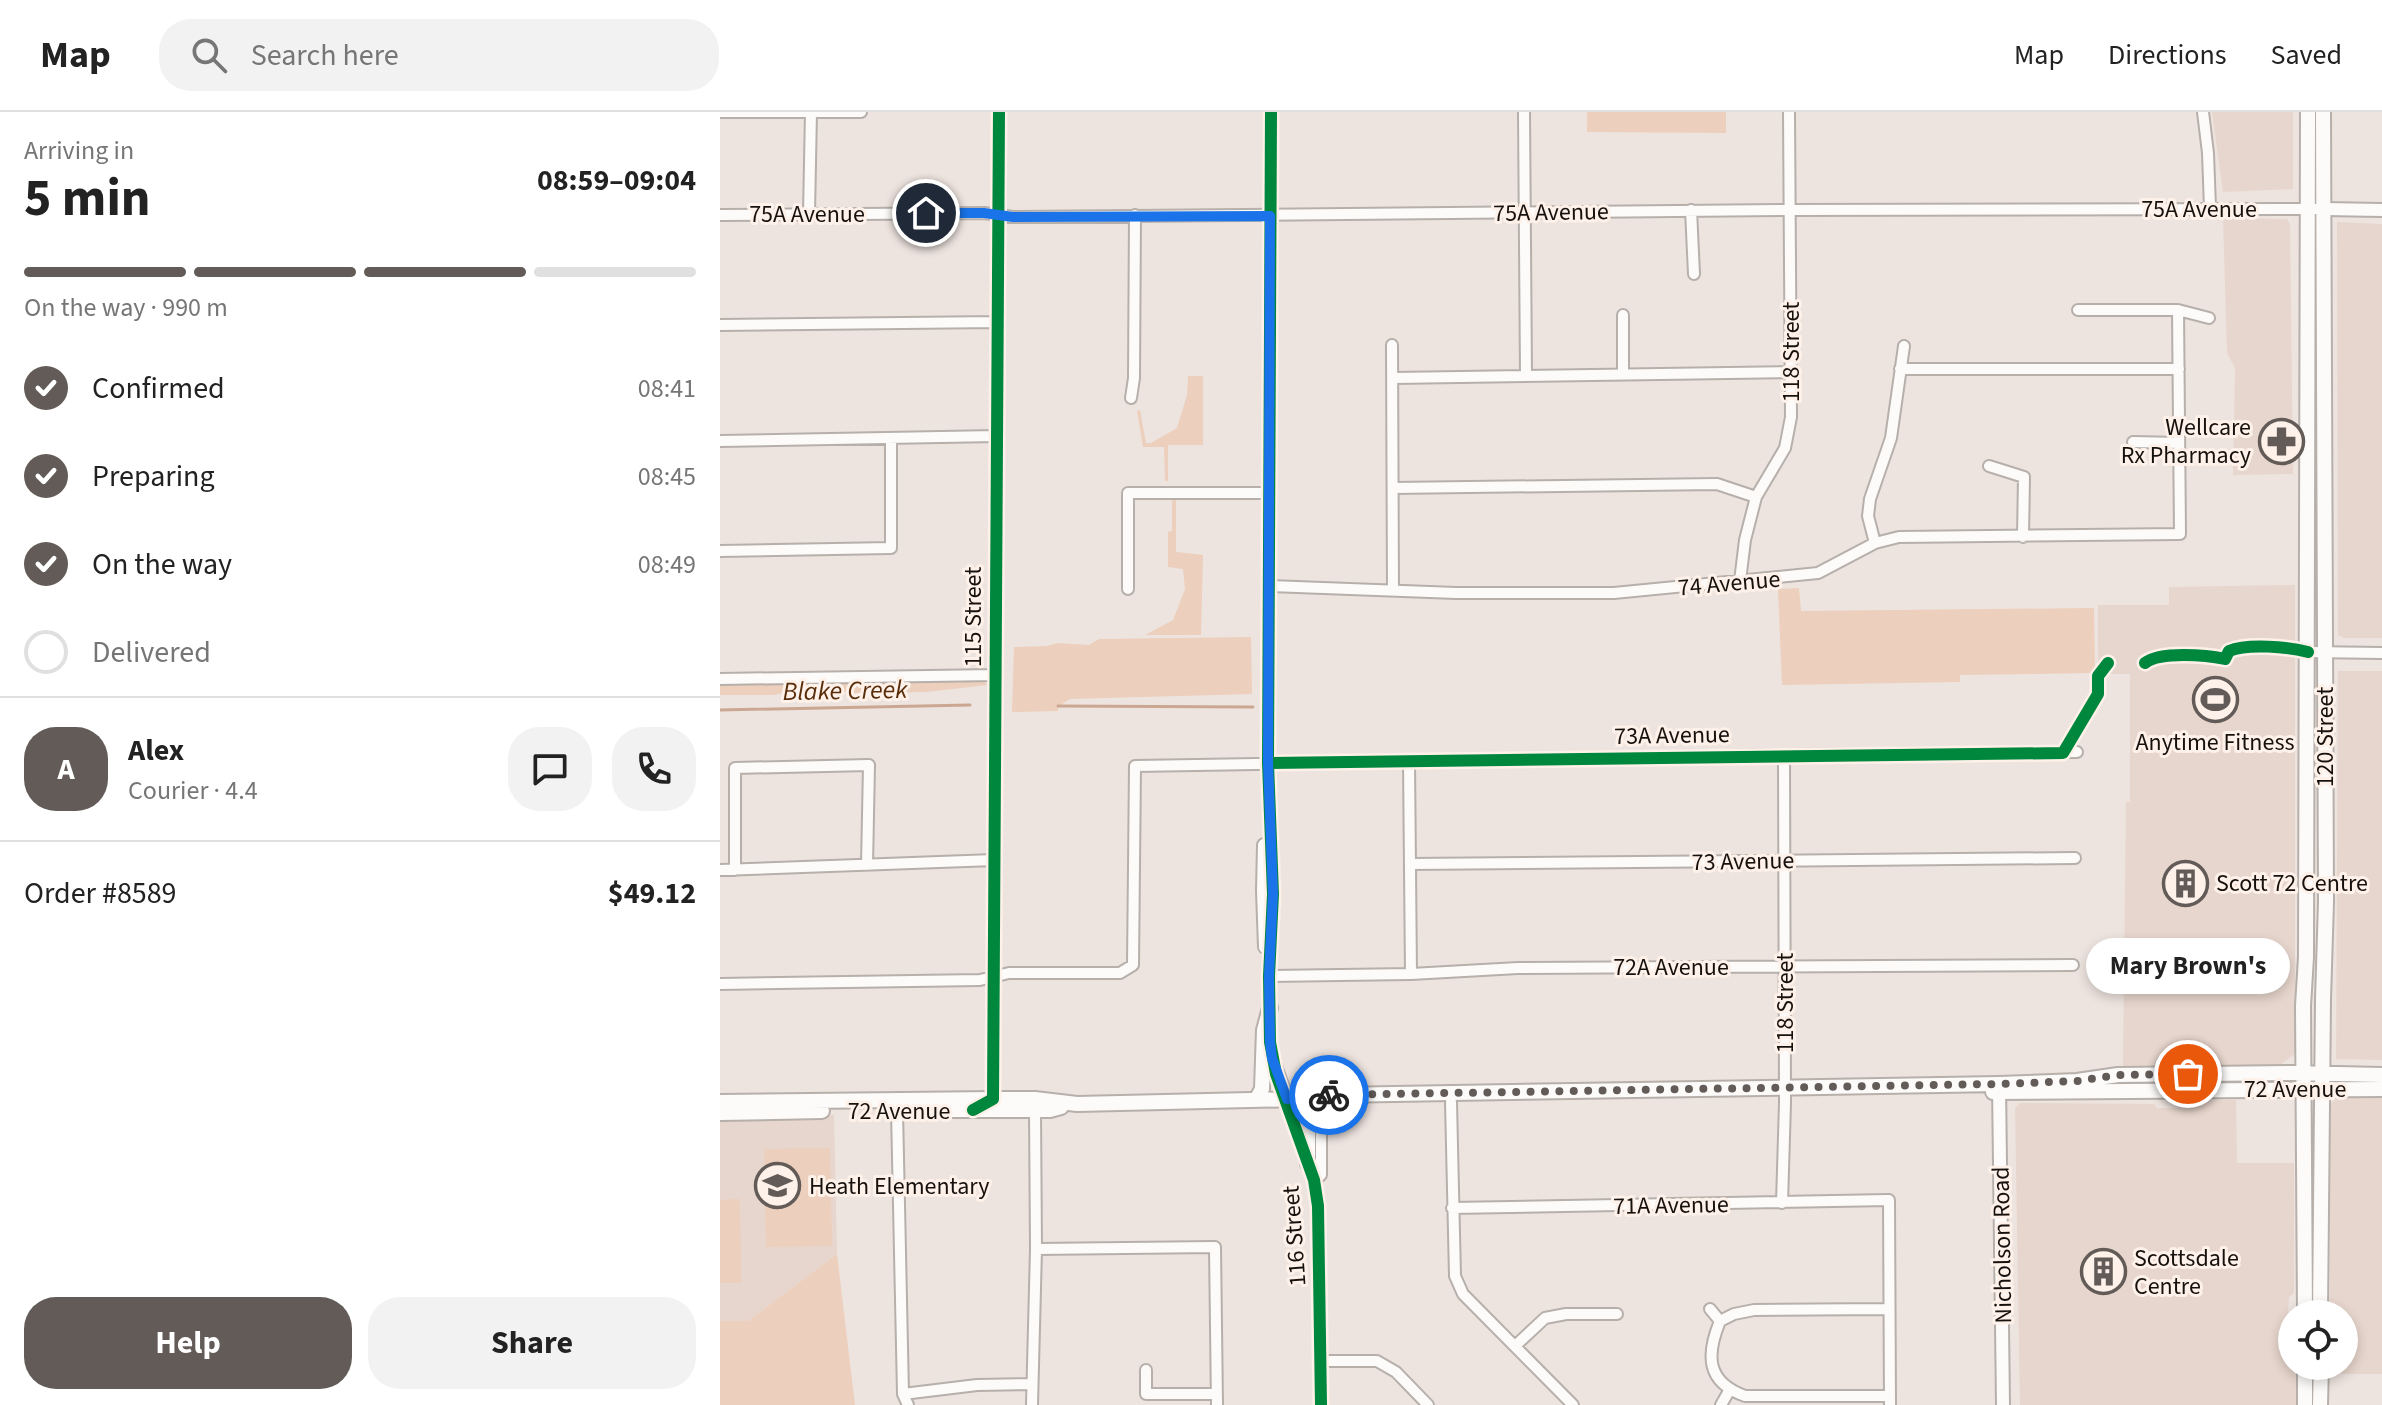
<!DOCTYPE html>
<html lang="en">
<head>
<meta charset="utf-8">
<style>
  :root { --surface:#fff; --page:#f2f2f2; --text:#222; --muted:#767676; --line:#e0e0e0; --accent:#625b57 }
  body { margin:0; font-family:"Source Sans 3",sans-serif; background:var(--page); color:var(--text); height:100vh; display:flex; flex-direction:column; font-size:30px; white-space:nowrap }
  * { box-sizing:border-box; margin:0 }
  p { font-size:26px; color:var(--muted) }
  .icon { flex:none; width:44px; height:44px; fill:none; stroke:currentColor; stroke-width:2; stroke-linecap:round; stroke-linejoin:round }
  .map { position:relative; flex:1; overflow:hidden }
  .sheet { display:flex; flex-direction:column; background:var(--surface); width:720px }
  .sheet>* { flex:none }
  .fabs { position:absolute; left:1558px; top:1188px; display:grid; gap:16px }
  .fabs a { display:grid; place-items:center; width:80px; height:80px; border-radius:50%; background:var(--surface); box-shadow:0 4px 12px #0003; font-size:40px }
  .pin { position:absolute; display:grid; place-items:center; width:68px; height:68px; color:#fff; margin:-34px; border:4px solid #fff; border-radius:50%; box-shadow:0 2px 8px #0007 }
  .courier { position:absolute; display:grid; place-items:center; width:80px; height:80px; margin:-40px; border:6px solid #1a73e8; border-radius:50%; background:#fff; color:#222; box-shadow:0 2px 10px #0007 }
  .bubble { position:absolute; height:56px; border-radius:28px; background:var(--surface); box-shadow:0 4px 12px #0003; font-size:26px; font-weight:700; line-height:56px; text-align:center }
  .overview em { font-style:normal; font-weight:700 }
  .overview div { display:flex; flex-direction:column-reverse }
  .overview { display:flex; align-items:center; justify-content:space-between; height:136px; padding:0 24px }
  h1 { font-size:52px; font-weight:700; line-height:60px }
  .bar { display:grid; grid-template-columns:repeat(4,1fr); gap:12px 8px; align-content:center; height:96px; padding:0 24px }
  .bar i { height:10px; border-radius:6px; background:var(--line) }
  .bar .current { background:var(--accent) }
  .bar p { grid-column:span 4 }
  .line { display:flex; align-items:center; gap:20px; padding:0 24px; border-top:2px solid var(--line) }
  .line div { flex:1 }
  .round { display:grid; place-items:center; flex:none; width:84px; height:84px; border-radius:32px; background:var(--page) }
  ol { padding:0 24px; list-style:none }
  li { display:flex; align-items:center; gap:24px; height:88px }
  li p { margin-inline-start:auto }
  li .icon { padding:8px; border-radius:50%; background:var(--accent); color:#fff; stroke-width:4 }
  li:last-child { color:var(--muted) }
  li i { width:44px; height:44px; border:4px solid var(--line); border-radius:50% }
  .primary-button { display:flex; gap:16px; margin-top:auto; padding:16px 24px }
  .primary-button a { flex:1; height:92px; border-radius:32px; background:var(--accent); color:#fff; font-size:32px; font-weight:700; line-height:92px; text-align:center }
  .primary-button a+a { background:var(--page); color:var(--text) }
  header { display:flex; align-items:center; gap:48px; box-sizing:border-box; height:112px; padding:0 40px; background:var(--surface); border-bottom:2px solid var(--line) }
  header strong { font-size:38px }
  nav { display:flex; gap:44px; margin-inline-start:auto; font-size:28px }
  .search { width:560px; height:72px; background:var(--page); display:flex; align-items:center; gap:20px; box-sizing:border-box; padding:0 28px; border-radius:32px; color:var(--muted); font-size:30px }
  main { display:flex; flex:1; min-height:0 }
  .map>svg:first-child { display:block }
  .built { fill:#e7d6cd }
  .green { fill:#eccfbc }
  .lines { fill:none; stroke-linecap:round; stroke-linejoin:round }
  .stream { stroke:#cba791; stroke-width:3 }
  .minor-casing { stroke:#b6afaa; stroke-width:14 }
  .tertiary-casing { stroke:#b6afaa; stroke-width:16 }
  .secondary-casing { stroke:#b6afaa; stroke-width:18 }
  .minor { stroke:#fcfbfa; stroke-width:10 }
  .tertiary { stroke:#fcfbfa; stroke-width:12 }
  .secondary { stroke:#fcfbfa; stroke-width:14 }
  .cycleway-casing { stroke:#fef1e9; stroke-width:17 }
  .cycleway { stroke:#00873e; stroke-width:12 }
  .done { stroke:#625b57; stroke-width:8; stroke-dasharray:0 14.4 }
  .route { stroke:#1a73e8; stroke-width:10 }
  .labels { text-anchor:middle; stroke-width:6; stroke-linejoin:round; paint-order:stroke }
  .street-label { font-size:24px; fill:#17110e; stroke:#fef1e9 }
  .poi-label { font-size:24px; fill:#17110e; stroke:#fef1e9; text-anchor:start }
  .water-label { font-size:26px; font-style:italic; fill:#5a2d0a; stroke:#fef1e9 }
</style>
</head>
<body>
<header>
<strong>Map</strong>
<div class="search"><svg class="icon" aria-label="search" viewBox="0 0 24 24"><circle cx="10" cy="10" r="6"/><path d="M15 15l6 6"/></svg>Search here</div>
<nav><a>Map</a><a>Directions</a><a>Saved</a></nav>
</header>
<main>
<section class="sheet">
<div class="overview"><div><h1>5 min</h1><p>Arriving in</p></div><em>08:59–09:04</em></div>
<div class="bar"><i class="current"></i><i class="current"></i><i class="current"></i><i></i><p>On the way · 990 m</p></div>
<ol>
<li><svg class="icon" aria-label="check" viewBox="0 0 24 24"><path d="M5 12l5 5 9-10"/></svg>Confirmed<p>08:41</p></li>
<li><svg class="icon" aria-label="check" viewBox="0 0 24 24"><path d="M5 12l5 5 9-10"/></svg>Preparing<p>08:45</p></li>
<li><svg class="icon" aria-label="check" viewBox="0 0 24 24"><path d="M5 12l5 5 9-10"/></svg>On the way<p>08:49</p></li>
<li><i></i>Delivered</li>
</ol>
<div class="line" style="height:144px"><b class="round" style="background:var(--accent);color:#fff">A</b><div><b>Alex</b><p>Courier · 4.4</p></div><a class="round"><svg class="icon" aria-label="chat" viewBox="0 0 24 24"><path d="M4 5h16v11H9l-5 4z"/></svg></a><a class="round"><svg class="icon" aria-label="phone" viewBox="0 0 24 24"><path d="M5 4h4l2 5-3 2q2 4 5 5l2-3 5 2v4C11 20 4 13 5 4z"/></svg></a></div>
<div class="line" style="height:104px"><div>Order #8589</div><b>$49.12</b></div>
<div class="primary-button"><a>Help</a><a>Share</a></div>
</section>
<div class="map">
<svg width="1662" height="1293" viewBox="0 0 1662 1293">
  <rect width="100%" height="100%" fill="#eee4df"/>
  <path class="built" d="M1492 0H1573V77L1503 80Z
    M1503 106 1567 107 1570 112 1573 362 1513 363 1515 256 1507 241Z
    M1617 110 1662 112V526H1624L1618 523Z
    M1575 473V942L1560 953 1403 956 1406 690H1410V562H1378V493H1449V475Z
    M1618 559H1662V948L1616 947Z
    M1662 985V1262H1610V1254H1624V1202H1610V992L1617 986Z
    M1464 988H1516L1517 1051H1574V1181L1569 1185 1568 1202 1572 1206V1254H1576V1293H1300L1295 996 1300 991 1434 992 1437 996H1458Z
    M114 1003 117 1142 28 1209H0V1006Z"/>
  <path class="green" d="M867 0H1006V21L867 20Z
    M468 264H483V333H448V369H445L444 335H423L417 299 420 298 426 331H431L457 316 467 283Z
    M452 383H456V440L483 443 481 523H425L453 508 465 477 463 457 448 455V420L452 419Z
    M1079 476 1081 499 1374 496 1375 561 1240 563V570L1062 573 1058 477Z
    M531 525 532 582 350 587 339 594 338 599 292 600 294 535 327 534 337 531 369 533 379 527Z
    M261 568 268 573 206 580 132 581 108 577H79L54 583H0V571Z
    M110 1036 112 1134 46 1135 44 1037Z
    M20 1087 21 1171H0V1088Z
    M117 1142 135 1293H0V1209H28Z"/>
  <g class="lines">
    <path class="stream" d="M338 594 533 595
      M0 598 250 593"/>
    <defs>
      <path id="minor" d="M0 0H141
        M804 0 806 264
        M1483 0 1488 41 1490 96
        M971 98 974 162
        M89 102 91 0
        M0 103 264 101 293 105 1068 98 1604 97
        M1358 198H1458L1489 206
        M0 213 277 210
        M672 233 673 479
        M1180 257H1459
        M903 263V203
        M673 266 1072 260
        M411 286 414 266 415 103
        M0 329 276 324
        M1413 330 1459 331
        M1269 354 1304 365 1303 425
        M673 376 997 372 1036 385
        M1155 431 1148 404 1150 387 1171 326 1184 234
        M0 439 171 436V327
        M1020 469 1025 428 1036 385 1065 336 1071 305 1069 0
        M549 474 736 481H894L1098 461 1155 431 1179 425 1460 422 1458 198
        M408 477V381H549
        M1588 540 1662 541
        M0 567 275 563
        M689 649 691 862
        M690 752 1355 746
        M0 758 274 748
        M15 758V656L149 653 147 753
        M549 864 691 862 798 856 1353 853
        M0 872 260 868 289 861H400L413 853 415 654 1064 643 1357 640
        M567 987 594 1068 598 1094 601 1293
        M731 990 735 1164 743 1182 853 1293
        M267 991 273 987 279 0
        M177 998 183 1282 188 1293
        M594 1068 601 1063V1007
        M1062 1091 1065 991 1064 643
        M732 1096 1169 1088 1170 1293
        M316 1137 495 1135 497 1293
        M990 1197 1000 1209
        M1167 1197 1034 1198 1014 1202 1000 1209C986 1243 986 1270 1025 1284H1169
        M795 1234 825 1206 846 1202H897
        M601 1249H657L676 1260 708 1293
        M426 1258V1282H497
        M183 1282 257 1273 312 1272
        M312 1293 316 1137 315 998
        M1001 1293 1009 1279"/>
      <path id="tertiary" d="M551 0 548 651 553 782 549 864 550 930 552 946 567 987
        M1604 97 1662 98
        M544 733 543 779 545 835
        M1279 972 1283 1293"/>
      <path id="secondary" d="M1273 980 1662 977
        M536 988 542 977 544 918 550 896
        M0 990 273 987H315L357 992 579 987 585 984 615 983 1279 972 1357 969 1398 963 1574 961 1662 963
        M202 998H330L341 995
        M0 1001 102 999
        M588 1052V1001L592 993
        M1585 1202 1583 894 1586 845 1588 0
        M1600 1202 1603 887 1606 790 1603 0
        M1585 1293V1254
        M1600 1293 1601 1254"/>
    </defs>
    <use href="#minor" class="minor-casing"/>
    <use href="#tertiary" class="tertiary-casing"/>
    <use href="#secondary" class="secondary-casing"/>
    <use href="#minor" class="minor"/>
    <use href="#tertiary" class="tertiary"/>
    <use href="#secondary" class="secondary"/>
    <defs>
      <path id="cycleway" d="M551 0 548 651 553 782 549 864 550 930 556 962 594 1068 598 1094 601 1293
        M1425 551C1440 539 1487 543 1505 547L1509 539C1528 531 1568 535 1588 540
        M548 651 1343 641 1378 582V564L1388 551
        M253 998 273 987 279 0"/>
    </defs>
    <use href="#cycleway" class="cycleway-casing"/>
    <use href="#cycleway" class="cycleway"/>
  </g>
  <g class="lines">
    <path class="done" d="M609 983 1279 972 1357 969 1398 963 1468 962"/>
    <path class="route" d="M206 101H264L293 105 550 104 548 651 553 782 549 864 550 930 552 946 567 987 609 983"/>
  </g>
  <defs>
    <symbol id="pharmacy-ring" viewBox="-11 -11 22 22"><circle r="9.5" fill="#fef1e9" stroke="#625b57" stroke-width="1.5"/><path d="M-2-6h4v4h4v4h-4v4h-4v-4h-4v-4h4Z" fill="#625b57"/></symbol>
    <symbol id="stadium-ring" viewBox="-11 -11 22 22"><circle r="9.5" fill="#fef1e9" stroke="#625b57" stroke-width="1.5"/><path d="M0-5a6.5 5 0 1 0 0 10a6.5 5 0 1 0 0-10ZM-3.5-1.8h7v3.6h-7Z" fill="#625b57"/></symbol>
    <symbol id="building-ring" viewBox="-11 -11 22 22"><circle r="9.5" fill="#fef1e9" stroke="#625b57" stroke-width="1.5"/><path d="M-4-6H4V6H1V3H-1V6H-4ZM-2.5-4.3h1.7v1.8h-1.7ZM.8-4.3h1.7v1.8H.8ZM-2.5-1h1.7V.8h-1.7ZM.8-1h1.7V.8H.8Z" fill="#625b57"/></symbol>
    <symbol id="school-ring" viewBox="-11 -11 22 22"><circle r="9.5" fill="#fef1e9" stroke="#625b57" stroke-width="1.5"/><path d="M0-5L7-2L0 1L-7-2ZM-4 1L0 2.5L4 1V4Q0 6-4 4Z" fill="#625b57"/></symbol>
  </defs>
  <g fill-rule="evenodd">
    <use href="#pharmacy-ring" x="1536" y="304" width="51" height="51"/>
    <use href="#stadium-ring" x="1470" y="562" width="51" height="51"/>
    <use href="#building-ring" x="1440" y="746" width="51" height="51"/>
    <use href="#school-ring" x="32" y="1048" width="51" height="51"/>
    <use href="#building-ring" x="1358" y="1134" width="51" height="51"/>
  </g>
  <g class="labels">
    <g class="street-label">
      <text x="1479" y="105">75A Avenue</text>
      <text transform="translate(831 100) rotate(-1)" y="8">75A Avenue</text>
      <text x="87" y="110">75A Avenue</text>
      <text transform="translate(1071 240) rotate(-90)" y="8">118 Street</text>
      <text transform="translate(1009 471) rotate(-5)" y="8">74 Avenue</text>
      <text transform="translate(253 505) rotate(-90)" y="8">115 Street</text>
      <text transform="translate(952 623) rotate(-1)" y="8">73A Avenue</text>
      <text transform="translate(1605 625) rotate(-90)" y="8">120 Street</text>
      <text transform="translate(1023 749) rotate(-1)" y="8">73 Avenue</text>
      <text x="951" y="863">72A Avenue</text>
      <text transform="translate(1065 891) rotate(-90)" y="8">118 Street</text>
      <text x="1575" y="985">72 Avenue</text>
      <text x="179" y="1007">72 Avenue</text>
      <text transform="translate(951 1093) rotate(-1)" y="8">71A Avenue</text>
      <text transform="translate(574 1124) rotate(-94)" y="8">116 Street</text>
      <text transform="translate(1282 1133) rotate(-91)" y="8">Nicholson Road</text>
    </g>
    <g class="poi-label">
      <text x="1531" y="323" text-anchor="end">Wellcare<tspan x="1531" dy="28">Rx Pharmacy</tspan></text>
      <text x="1495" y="638" text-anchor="middle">Anytime Fitness</text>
      <text x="1496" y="779">Scott 72 Centre</text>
      <text x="89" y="1082">Heath Elementary</text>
      <text x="1414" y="1154">Scottsdale<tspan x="1414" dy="28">Centre</tspan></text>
    </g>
    <g class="water-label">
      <text transform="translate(125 578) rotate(-1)" y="9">Blake Creek</text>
    </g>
  </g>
</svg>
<div class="fabs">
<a><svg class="icon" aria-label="locate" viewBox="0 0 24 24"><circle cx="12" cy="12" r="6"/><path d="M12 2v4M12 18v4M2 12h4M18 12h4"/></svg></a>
</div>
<div class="pin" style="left:1468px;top:962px;background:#ea580c"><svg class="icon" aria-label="bag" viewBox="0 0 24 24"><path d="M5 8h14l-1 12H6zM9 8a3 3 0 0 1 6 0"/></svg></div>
<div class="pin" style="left:206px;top:101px;background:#1f2937"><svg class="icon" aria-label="home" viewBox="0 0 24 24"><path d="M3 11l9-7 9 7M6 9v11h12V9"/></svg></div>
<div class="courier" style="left:609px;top:983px"><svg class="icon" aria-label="bike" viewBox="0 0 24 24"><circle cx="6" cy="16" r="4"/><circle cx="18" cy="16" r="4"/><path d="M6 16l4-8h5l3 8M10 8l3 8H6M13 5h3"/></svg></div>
<div class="bubble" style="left:1366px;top:826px;width:204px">Mary Brown's</div>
</div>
</main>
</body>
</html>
